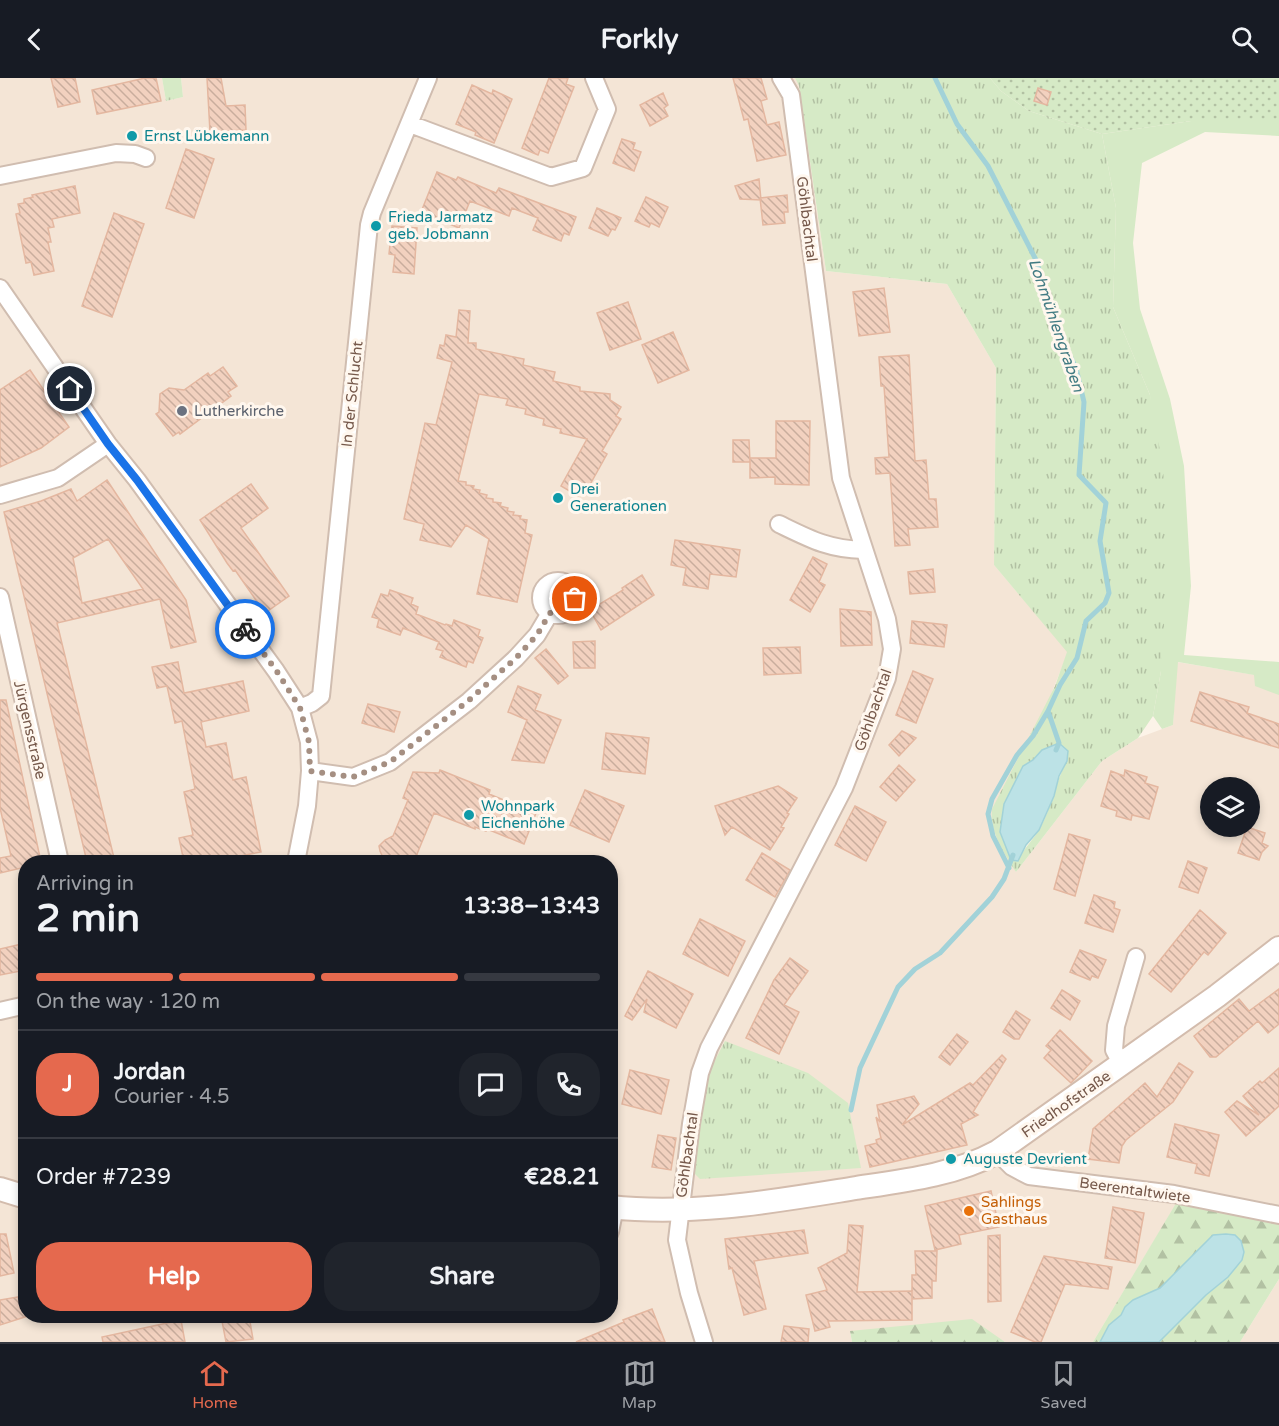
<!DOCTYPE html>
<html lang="en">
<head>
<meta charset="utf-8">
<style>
  :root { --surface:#171b24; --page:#20242c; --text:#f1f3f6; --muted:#9ea1a6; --line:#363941; --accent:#e5694e }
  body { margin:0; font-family:"Varela Round",sans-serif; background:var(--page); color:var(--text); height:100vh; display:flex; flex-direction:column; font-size:22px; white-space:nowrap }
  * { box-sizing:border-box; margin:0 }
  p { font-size:20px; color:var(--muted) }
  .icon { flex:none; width:33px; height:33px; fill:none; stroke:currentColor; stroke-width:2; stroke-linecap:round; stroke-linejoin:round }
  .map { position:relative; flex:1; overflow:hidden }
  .drawer { position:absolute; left:18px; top:777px; width:600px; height:468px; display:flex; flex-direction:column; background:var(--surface); border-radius:24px; box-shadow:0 3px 9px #0003 }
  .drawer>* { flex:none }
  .controls { position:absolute; left:1200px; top:699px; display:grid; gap:12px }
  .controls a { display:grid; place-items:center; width:60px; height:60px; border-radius:50%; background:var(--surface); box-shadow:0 3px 9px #0003; font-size:30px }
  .pin { position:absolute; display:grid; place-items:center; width:51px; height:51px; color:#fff; margin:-26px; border:3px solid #fff; border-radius:50%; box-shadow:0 2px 6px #0007 }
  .courier { position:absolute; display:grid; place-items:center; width:60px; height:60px; margin:-30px; border:4px solid #1a73e8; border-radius:50%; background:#fff; color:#222; box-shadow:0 2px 8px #0007 }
  .headline em { font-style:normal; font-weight:700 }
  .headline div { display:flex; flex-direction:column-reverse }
  .headline { display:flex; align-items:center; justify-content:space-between; height:102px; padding:0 18px }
  h1 { font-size:39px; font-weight:700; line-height:45px }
  .bar { display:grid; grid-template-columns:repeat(4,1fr); gap:9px 6px; align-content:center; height:72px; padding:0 18px }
  .bar i { height:8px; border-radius:4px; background:var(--line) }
  .bar .on { background:var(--accent) }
  .bar p { grid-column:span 4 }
  .line { display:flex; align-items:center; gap:15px; padding:0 18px; border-top:2px solid var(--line) }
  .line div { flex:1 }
  .round { display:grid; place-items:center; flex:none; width:63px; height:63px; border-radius:24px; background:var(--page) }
  .button { display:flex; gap:12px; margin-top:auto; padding:12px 18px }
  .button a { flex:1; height:69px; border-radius:24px; background:var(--accent); color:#fff; font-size:24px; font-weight:700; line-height:69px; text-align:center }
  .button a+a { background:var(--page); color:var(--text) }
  header { display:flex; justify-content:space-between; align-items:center; height:78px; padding:0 18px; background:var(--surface); font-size:27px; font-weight:700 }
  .dock { display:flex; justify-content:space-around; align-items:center; height:84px; border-top:2px solid var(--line); background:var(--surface); font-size:16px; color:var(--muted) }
  .dock a { display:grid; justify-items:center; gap:3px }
  .dock .on { color:var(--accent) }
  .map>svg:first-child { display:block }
  .residential { fill:#f4e5d6; fill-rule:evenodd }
  .grass { fill:#d6eac6 }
  .forest { fill:url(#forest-firs) }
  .park { fill:url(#park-tufts); fill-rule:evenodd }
  .garden { fill:url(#garden-dots) }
  .water { fill:#bce2e6; stroke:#a2d2d8; stroke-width:1.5 }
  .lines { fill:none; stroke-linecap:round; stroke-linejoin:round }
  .stream { stroke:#a2d2d8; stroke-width:5 }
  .building { fill:url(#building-back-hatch); stroke:#e4b7a0; stroke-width:1.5; fill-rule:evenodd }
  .street-casing { stroke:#d0bdb0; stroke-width:20 }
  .secondary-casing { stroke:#d3bcad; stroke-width:26 }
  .street { stroke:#fff; stroke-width:16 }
  .secondary { stroke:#fff; stroke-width:22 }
  .done { stroke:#a58f82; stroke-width:6; stroke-dasharray:0 10.8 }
  .route { stroke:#1a73e8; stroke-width:8 }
  .culture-dot { fill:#0f9aa8; stroke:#fff7ee; stroke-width:2 }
  .worship-dot { fill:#6b7280; stroke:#fff7ee; stroke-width:2 }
  .food-dot { fill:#e8710a; stroke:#fff7ee; stroke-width:2 }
  .labels { text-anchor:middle; stroke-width:6; stroke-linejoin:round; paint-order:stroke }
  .culture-label { font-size:15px; fill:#0d838f; stroke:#fff7ee; text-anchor:start }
  .street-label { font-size:15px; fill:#76594b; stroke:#fff7ee }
  .worship-label { font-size:15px; fill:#5b616d; stroke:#fff7ee; text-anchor:start }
  .food-label { font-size:15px; fill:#c56008; stroke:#fff7ee; text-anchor:start }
  .water-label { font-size:16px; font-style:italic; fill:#427b83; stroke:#fff7ee }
</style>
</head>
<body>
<header><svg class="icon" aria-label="back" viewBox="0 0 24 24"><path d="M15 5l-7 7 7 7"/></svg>Forkly<svg class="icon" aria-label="search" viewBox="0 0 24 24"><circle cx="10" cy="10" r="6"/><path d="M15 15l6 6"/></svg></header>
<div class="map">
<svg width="1279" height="1264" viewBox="0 0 1279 1264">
  <defs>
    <pattern id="forest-firs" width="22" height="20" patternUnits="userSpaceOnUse" patternTransform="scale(1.5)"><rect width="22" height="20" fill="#d6eac6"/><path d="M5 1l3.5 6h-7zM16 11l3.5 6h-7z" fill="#b2c1a3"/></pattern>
    <pattern id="park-tufts" width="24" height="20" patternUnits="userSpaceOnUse" patternTransform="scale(1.5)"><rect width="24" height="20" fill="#d6eac6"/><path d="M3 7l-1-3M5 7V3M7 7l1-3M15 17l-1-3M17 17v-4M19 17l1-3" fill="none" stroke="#b2c1a3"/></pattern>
    <pattern id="garden-dots" width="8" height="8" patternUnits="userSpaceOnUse" patternTransform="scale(1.5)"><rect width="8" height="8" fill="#d6eac6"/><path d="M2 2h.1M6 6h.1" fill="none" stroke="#b2c1a3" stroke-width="1.8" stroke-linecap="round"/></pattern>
    <pattern id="building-back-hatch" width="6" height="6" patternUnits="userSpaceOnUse" patternTransform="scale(1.5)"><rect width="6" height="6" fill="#f2d1bf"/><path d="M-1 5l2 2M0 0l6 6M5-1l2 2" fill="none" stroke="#c9ad9d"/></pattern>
  </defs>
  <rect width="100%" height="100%" fill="#fcf3e8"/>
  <path class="residential" d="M0 0H162L166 23 183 19 181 0H795L799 8 826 193 947 206 996 290 994 487 1068 574 995 757 1016 794 1102 683 1138 660 1173 647 1177 584 1255 597 1279 606V1137L1181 1118 1093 1264H1005L1002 1262 850 1253 852 1264H0ZM1210 710H1250V748H1210ZM26 784H610V1238H26Z
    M1279 1201V1264H1240Z"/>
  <path class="grass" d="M1191 43H1279V58L1205 54 1142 85 1133 165 1140 231 1170 321 1184 388 1191 508 1184 577 1279 584V617L1255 608 1254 597 1178 584 1173 647 1162 651 1153 638 1161 593 1150 317 1113 229 1116 130 1102 56Z"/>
  <path class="forest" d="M1181 1117 1279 1137V1201L1240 1264H1159L1206 1217 1228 1199 1167 1204 1160 1210 1133 1222 1125 1229 1121 1237 1109 1247 1100 1264H1093Z
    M972 1241 1005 1264H852L850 1253Z"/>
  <path class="park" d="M162 0H181L183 19 166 23Z
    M795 0H990L1001 13 1029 33 1102 56 1116 130 1113 229 1150 317 1162 384 1170 458 1161 593 1153 638 1138 660 1102 683 1016 794C1005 776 989 754 992 731L1055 608 1067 574 994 487 996 290 947 206 826 193 799 8ZM1042 672 1067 683C1055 704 1052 729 1040 750 1034 761 1024 770 1018 782L1000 754 1004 726 1023 688 1033 682Z
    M725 963 808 995 848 1025 861 1090 700 1101 693 1094 709 994Z"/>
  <path class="garden" d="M990 0H1279V43H1191L1102 56 1029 33 1001 13Z"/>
  <path class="water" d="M1059 665 1068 673 1067 683 1059 698 1054 718 1039 752 1026 767 1018 783 1011 782 1000 754 1004 726 1023 688 1033 682 1042 672Z
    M1226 1156 1235 1157 1241 1163 1244 1174 1242 1182 1228 1199 1206 1217 1159 1264H1100L1109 1247 1121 1237 1125 1229 1133 1222 1160 1210 1213 1157Z"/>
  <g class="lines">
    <path class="stream" d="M935 0 957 46 988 88 1036 182 1058 253 1076 290 1084 324 1079 397 1106 425 1100 463 1109 515 1105 525 1086 543 1077 580 1060 607 1048 633 1059 665 1056 672
      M1009 790 993 758 988 736 992 721 1017 677 1033 658 1048 633
      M851 1032 860 990 898 909 915 891 940 875 992 819 1004 801 1013 777"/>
  </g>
  <path class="building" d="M51 0H75L80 24 58 29Z
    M145 0H156L161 23 97 36 92 12Z
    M207 0H221L226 28 245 27 246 52 210 54Z
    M549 0H568L566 6 574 9 548 75 540 72 538 77 522 70Z
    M733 0H761L767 21 761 23 767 47 779 44 786 77 757 83 748 41 744 42Z
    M472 7 492 16 493 12 512 21 494 65 475 57 476 54 456 46Z
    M1038 10 1051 14 1047 27 1034 23Z
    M663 15 668 27 664 30 668 38 650 48 640 27Z
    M622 61 635 65 633 71 641 74 634 93 613 85Z
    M186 71 214 81 194 140 166 130Z
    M437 94 456 102 458 99 496 115 499 110 576 139 569 157 564 155 561 163 533 152 538 140 512 130 509 138 470 123 459 150 421 134Z
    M759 101 761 122 740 121 735 108Z
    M75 108 80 135 52 141 54 149 48 150 51 164H48L54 193 34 197 31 184 26 185 16 136 20 135 18 126 24 125V121L33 119 32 117Z
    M787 117 788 134H784L785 145 763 147 760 120Z
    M646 119 668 129 659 149 651 145 649 149 635 143Z
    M597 130 621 140 615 152 612 151 608 158 589 150Z
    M114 135 144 146 112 239 82 228Z
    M392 148 417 150 414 196 393 194 395 177 389 176Z
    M884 210 890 254 859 258 853 214Z
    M628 224 641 261 610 272 597 235Z
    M459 232 470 233 468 265H476V271L524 281 523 287 555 294 553 303 580 309V313L610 316V322L621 329 616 338 621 341 602 373 607 376 587 412 583 409 578 418 561 408 587 361 560 355 561 351 543 347 544 341 525 336 526 331 506 327 508 321 479 316 458 403 466 404V407L474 408 473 411 480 412 479 415 487 417 486 420 493 421V424L501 425 500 428 508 430 507 433 514 434 513 437 521 438 520 441 527 442 525 455 532 457 517 524 477 516 489 461 466 447 451 469 420 462 424 446 404 441 425 345 436 347 452 284 437 280 440 267 444 268 446 257 456 259Z
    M673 254 689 292 658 305 642 267Z
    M909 277 915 383 926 382 929 421H936L938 449 908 451 910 467 895 468 890 395 876 396 875 380 889 379 884 308H881L879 279Z
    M223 289 237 308 228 314 231 318 180 356 179 354 173 358 156 336 159 334 160 316 169 310 184 312 208 295 210 298Z
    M30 292 69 349 41 370 0 389V312Z
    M776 343H810L809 407 775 406V399L750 400V380H776Z
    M733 362H749L750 384H733Z
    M107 402 186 522 196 564 171 570 160 521 57 545 115 784H87L4 434 41 423 71 411 77 423ZM108 461 143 511 82 525 73 480Z
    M251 406 268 430 241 450 289 518 265 535 235 492 233 493 227 485 200 442Z
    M675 462 740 472 736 499 710 496 708 511 683 507 686 490 671 487Z
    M813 479 827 486 819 504 825 507 810 534 790 522Z
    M933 491 935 514 910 516 908 494Z
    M642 497 654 517 601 552 590 532 623 512 622 510Z
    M390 512 413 520 411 526 418 529 416 536 445 547 446 546 452 548 454 542 480 552 478 558 483 560 473 585 468 583 466 589 440 579 443 573 436 571 439 564 403 550 400 557 377 549 379 541 372 539 381 516 388 518Z
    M840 531 871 534 872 567 841 568Z
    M912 543 947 547 944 569 910 565Z
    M595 563V590H574L573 564Z
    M800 569 801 595 764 597 763 570Z
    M546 571 568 598 558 606 535 580Z
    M178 584 184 615 243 603 249 633 201 644 206 669 226 665 233 702 246 699 261 774 209 784H184L179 760 193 757 184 714 195 711 182 643 175 645 167 608 157 610 152 589Z
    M913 593 933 601 916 645 896 637Z
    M518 608 541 617 535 632 561 642 544 685 512 682 527 642 508 634Z
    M1200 614 1249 629 1247 635 1279 646V670L1191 643Z
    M0 622H6L41 784H26V789L0 795V780L11 778 0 730Z
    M368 626 400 634 394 654 362 645Z
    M902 653 916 660 899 678 889 667Z
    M606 655 649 660 645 696 602 691Z
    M899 687 915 702 896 723 880 709Z
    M440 692 490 712 489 716 536 735 524 766 487 751 486 753 475 749V751L434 735 417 776 418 784H385L380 773 379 768 385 762 393 758 408 722 403 720 413 694 439 695Z
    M1125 692 1147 699 1145 705 1158 709 1149 741 1132 737 1131 742 1116 738 1117 733 1101 728 1111 693 1124 698Z
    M778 708 797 720 787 735 789 736 781 749 784 750 770 772 732 749 725 757 715 728Z
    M585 712 624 728 609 764 570 747Z
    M855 728 886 744 866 783 835 767Z
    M1247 749 1265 755 1262 765 1268 768 1262 774 1259 782 1238 775Z
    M1069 756 1090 762 1075 818 1054 811Z
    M762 775 790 792 775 819 746 802Z
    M1188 783 1207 790 1198 815 1179 809Z
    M1094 817 1115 824 1114 830 1120 832 1113 854 1085 845Z
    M1200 832 1226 855 1208 877 1204 874 1171 914 1149 896Z
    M700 841 745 863 728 898 683 876Z
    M26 865V892L0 897V871Z
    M1080 872 1106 882 1098 900 1092 898 1090 902 1070 894Z
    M790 880 808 893 784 927 799 934 779 976 746 960 774 902Z
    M648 893 693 916 676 950 644 934 647 921 632 942 625 938Z
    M1279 911V946L1268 955 1258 943 1216 979H1210L1194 958 1239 921 1249 933Z
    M1062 912 1080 923 1070 942 1051 930Z
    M1016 933 1030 942 1019 961H1014L1003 954Z
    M1060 952 1092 983 1071 1005 1044 980 1051 972 1046 968Z
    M957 956 968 964 950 987 939 979Z
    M1002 977 1006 981 973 1034 978 1037 961 1046 967 1067 870 1089 865 1068 877 1065 876 1062 881 1060 876 1039 880 1044 877 1027 914 1018 919 1026 902 1047 970 1005 973 1007Z
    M1179 985 1193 994 1173 1024 1126 1062 1122 1068 1119 1085 1088 1081 1093 1051 1145 1005 1157 1019Z
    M1279 990V1028L1246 1058 1225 1034 1237 1023 1259 1037 1243 1018 1260 1003 1262 1005Z
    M630 992 669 1002 661 1036 622 1026Z
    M1175 1046 1219 1057 1209 1098 1195 1095 1197 1086 1167 1079Z
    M658 1057 676 1060 671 1092 652 1089Z
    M991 1113 999 1149 959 1157 961 1166 935 1172 925 1128Z
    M1113 1129 1144 1135 1135 1185 1105 1180Z
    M849 1147 863 1148 857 1214 912 1213V1242L828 1243 830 1249 815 1253 806 1217 827 1212 818 1190 847 1175Z
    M804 1152 808 1175 754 1183 766 1231 744 1237 732 1190 729 1191 725 1161Z
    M0 1156H6L14 1195 0 1198Z
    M1000 1157 1001 1223 988 1224V1158Z
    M915 1173H937L936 1203H932V1220L912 1221V1197H916Z
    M1044 1178 1112 1189 1108 1211 1065 1206 1041 1264H1035L1011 1254Z
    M23 1218 26 1238H28L0 1247V1222Z
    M652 1231 665 1264H576L624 1244 623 1242Z
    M221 1238H249L253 1261 226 1264Z
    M181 1242 185 1264H103L102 1259Z
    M784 1248 809 1251 808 1264H781Z"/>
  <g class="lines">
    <defs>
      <path id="street" d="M410 46 551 99 583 90 607 31 594 0
        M0 98 116 75 135 76 146 80
        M0 210 108 366 137 402 276 593 300 630 309 664 310 693 307 728 296 784
        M0 417 58 400 108 366
        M779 446C810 461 828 471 863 472
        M541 520a17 17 0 1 1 34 0a17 17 0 1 1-34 0Z
        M0 519 60 784
        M300 630 312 625 321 618 369 147 372 135 428 0
        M310 693 353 699 390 684 469 623 516 580 537 557 550 535
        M0 933 26 927
        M1122 987 1114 972 1116 948 1136 879
        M997 1074 1012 1089 1029 1098 1174 1116 1279 1137
        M610 1154 615 1129
        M704 1264 689 1215 677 1162 691 1046 700 995 709 970 844 710 887 600 892 571 887 541 841 400 791 17 781 0"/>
      <path id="secondary" d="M0 1111 26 1119
        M610 1129C693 1138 775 1123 856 1110 903 1103 955 1097 997 1074L1217 918 1279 870"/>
    </defs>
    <use href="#street" class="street-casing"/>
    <use href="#secondary" class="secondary-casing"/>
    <use href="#street" class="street"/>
    <use href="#secondary" class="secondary"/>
  </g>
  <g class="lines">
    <path class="done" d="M245 551 276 592 300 630 309 664 310 693 353 699 390 684 468 623 516 580 537 557 550 535 556 537 569 533 575 521"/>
    <path class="route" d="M70 311 108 366 137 402 245 551"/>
  </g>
  <g class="culture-dot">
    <circle cx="132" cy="58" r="6"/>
    <circle cx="376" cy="148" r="6"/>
    <circle cx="558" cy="420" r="6"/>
    <circle cx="469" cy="737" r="6"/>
    <circle cx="951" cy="1081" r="6"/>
  </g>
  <circle class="worship-dot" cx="182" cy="333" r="6"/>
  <circle class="food-dot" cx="969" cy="1133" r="6"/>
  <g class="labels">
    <g class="culture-label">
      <text x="144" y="63">Ernst Lübkemann</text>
      <text x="388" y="144">Frieda Jarmatz<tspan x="388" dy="17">geb. Jobmann</tspan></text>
      <text x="570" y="416">Drei<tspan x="570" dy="17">Generationen</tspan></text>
      <text x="481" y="733">Wohnpark<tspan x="481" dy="17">Eichenhöhe</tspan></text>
      <text x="963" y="1086">Auguste Devrient</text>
    </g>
    <g class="street-label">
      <text transform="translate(807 141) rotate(83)" y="5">Göhlbachtal</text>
      <text transform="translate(352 316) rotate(-84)" y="5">In der Schlucht</text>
      <text transform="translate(873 632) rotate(-71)" y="5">Göhlbachtal</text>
      <text transform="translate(30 652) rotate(77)" y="5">Jürgensstraße</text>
      <text transform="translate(1066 1026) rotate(-35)" y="5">Friedhofstraße</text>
      <text transform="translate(687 1077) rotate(-82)" y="5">Göhlbachtal</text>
      <text transform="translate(1135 1112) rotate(8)" y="5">Beerentaltwiete</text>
    </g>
    <g class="worship-label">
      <text x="194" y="338">Lutherkirche</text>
    </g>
    <g class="food-label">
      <text x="981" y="1129">Sahlings<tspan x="981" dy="17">Gasthaus</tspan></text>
    </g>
    <g class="water-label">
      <text transform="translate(1057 247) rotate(71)" y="6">Lohmühlengraben</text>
    </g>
  </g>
</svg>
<div class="controls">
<a><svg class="icon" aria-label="layers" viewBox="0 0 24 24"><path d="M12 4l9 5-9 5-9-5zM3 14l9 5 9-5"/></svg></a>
</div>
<div class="pin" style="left:575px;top:521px;background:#ea580c"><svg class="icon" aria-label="bag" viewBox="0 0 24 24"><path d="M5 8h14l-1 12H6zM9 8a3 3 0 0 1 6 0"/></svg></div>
<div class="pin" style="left:70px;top:311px;background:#1f2937"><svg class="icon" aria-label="home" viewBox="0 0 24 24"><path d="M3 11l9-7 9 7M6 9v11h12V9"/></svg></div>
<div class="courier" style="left:245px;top:551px"><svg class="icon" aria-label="bike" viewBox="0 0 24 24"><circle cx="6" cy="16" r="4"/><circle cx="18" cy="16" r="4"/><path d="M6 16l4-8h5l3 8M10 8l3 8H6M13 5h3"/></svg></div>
<section class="drawer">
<div class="headline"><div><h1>2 min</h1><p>Arriving in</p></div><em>13:38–13:43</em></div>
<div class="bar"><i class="on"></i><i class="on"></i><i class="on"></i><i></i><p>On the way · 120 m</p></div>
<div class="line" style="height:108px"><b class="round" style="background:var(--accent);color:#fff">J</b><div><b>Jordan</b><p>Courier · 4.5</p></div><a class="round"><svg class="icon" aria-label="chat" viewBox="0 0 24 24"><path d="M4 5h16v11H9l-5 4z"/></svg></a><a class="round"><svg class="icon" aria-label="phone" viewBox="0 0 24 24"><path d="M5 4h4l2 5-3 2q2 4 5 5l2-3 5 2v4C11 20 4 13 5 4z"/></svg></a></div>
<div class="line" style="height:78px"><div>Order #7239</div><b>€28.21</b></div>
<div class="button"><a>Help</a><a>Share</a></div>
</section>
</div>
<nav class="dock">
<a class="on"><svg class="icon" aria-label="home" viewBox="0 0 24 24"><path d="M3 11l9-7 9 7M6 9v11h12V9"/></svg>Home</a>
<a><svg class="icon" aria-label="map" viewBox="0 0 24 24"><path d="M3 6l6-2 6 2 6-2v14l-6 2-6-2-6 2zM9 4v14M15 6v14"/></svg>Map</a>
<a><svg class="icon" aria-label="saved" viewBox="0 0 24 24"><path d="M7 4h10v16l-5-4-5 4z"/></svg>Saved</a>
</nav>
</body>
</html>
